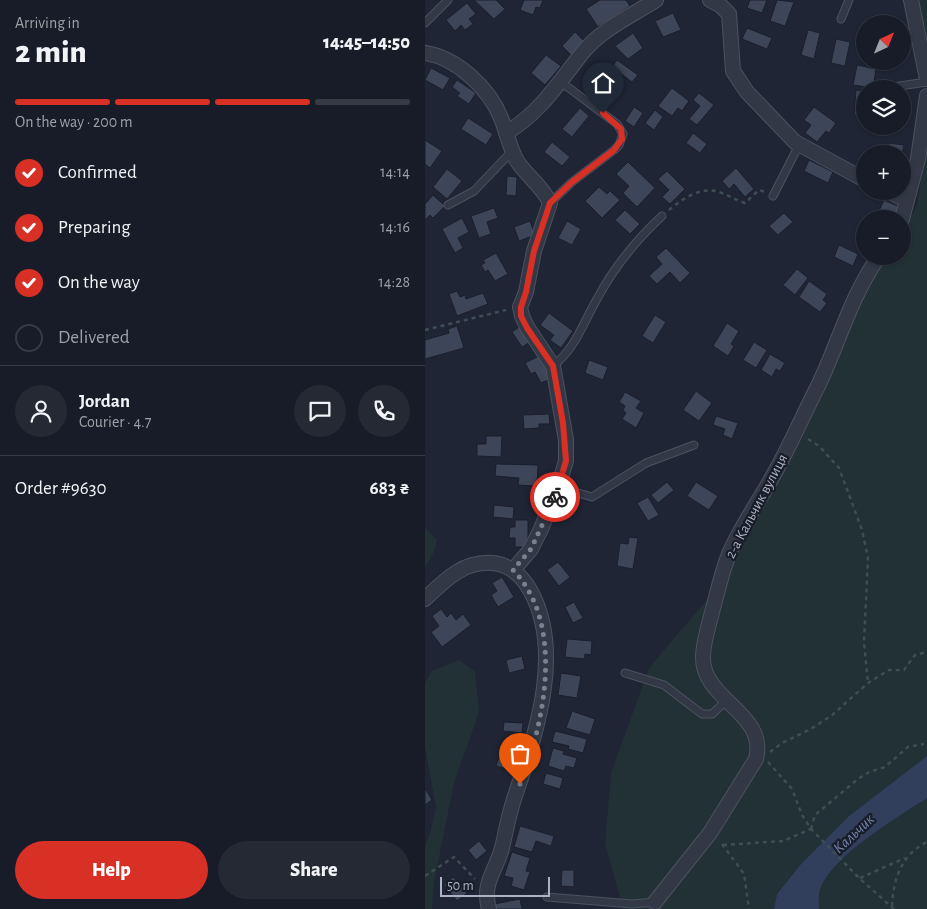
<!DOCTYPE html>
<html lang="en">
<head>
<meta charset="utf-8">
<style>
  :root { --surface:#171c28; --page:#242934; --text:#f1f3f6; --muted:#9ea1a8; --line:#363a45; --accent:#d93025 }
  body { margin:0; font-family:"Alegreya Sans",sans-serif; background:var(--page); color:var(--text); height:100vh; display:flex; flex-direction:column; font-size:19px; white-space:nowrap }
  * { box-sizing:border-box; margin:0 }
  p { font-size:16px; color:var(--muted) }
  .icon { flex:none; width:28px; height:28px; fill:none; stroke:currentColor; stroke-width:2; stroke-linecap:round; stroke-linejoin:round }
  .map { position:relative; flex:1; overflow:hidden }
  .panel { display:flex; flex-direction:column; background:var(--surface); width:425px }
  .panel>* { flex:none }
  .needle { width:32px; rotate:43deg }
  .fabs { position:absolute; left:431px; top:15px; display:grid; gap:10px }
  .fabs a { display:grid; place-items:center; width:55px; height:55px; border-radius:50%; background:var(--surface); box-shadow:0 1px 4px #0004,0 0 0 1px var(--line); font-size:25px }
  .scale { position:absolute; left:15px; bottom:12px; width:110px; box-sizing:border-box; padding-left:5px; border:2px solid #acb2c3; border-top:0; font-size:14px; line-height:18px; white-space:nowrap; color:#acb2c3; -webkit-text-stroke:4px #181d2a; paint-order:stroke }
  .pin { position:absolute; display:grid; place-items:center; width:42px; height:42px; color:#fff; margin:-51px -21px; border-radius:50% 50% 50% 0; rotate:-45deg; box-shadow:0 0 5px #0007 }
  .pin .icon { rotate:45deg }
  .courier { position:absolute; display:grid; place-items:center; width:50px; height:50px; margin:-25px; border:4px solid #d93025; border-radius:50%; background:#fff; color:#222; box-shadow:0 1px 6px #0007 }
  .headline em { font-style:normal; font-weight:800 }
  .headline div { display:flex; flex-direction:column-reverse }
  .headline { display:flex; align-items:center; justify-content:space-between; height:85px; padding:0 15px }
  h1 { font-size:32px; font-weight:800; line-height:38px }
  .bar { display:grid; grid-template-columns:repeat(4,1fr); gap:8px 5px; align-content:center; height:60px; padding:0 15px }
  .bar i { height:6px; border-radius:4px; background:var(--line) }
  .bar .current { background:var(--accent) }
  .bar p { grid-column:span 4 }
  .line { display:flex; align-items:center; gap:12px; padding:0 15px; border-top:1px solid var(--line) }
  .line div { flex:1 }
  .round { display:grid; place-items:center; flex:none; width:52px; height:52px; border-radius:26px; background:var(--page) }
  ol { padding:0 15px; list-style:none }
  li { display:flex; align-items:center; gap:15px; height:55px }
  li p { margin-inline-start:auto }
  li .icon { padding:5px; border-radius:50%; background:var(--accent); color:#fff; stroke-width:4 }
  li:last-child { color:var(--muted) }
  li i { width:28px; height:28px; border:2px solid var(--line); border-radius:50% }
  .cta { display:flex; gap:10px; margin-top:auto; padding:10px 15px }
  .cta a { flex:1; height:58px; border-radius:30px; background:var(--accent); color:#fff; font-size:20px; font-weight:800; line-height:58px; text-align:center }
  .cta a+a { background:var(--page); color:var(--text) }
  main { display:flex; flex:1; min-height:0 }
  .map>svg:first-child { display:block }
  .green { fill:#213136 }
  .water { fill:#323f5c }
  .building { fill:#3d4558; stroke:#1a1f2c }
  .lines { fill:none; stroke-linecap:round; stroke-linejoin:round }
  .service-casing { stroke:#4d5261; stroke-width:9 }
  .minor-casing { stroke:#4d5261; stroke-width:16 }
  .path { stroke:#3e4e53; stroke-width:2.5; stroke-dasharray:4 4; stroke-linecap:butt }
  .service { stroke:#323845; stroke-width:7 }
  .minor { stroke:#323845; stroke-width:14 }
  .done { stroke:#7b8191; stroke-width:5; stroke-dasharray:0 9 }
  .route { stroke:#d93025; stroke-width:6 }
  .labels { text-anchor:middle; stroke-width:4.5; stroke-linejoin:round; paint-order:stroke }
  .street-label { font-size:15px; fill:#acb2c3; stroke:#181d2a }
  .water-label { font-size:16px; font-style:italic; fill:#7485ab; stroke:#181d2a }
</style>
</head>
<body>
<main>
<section class="panel">
<div class="headline"><div><h1>2 min</h1><p>Arriving in</p></div><em>14:45–14:50</em></div>
<div class="bar"><i class="current"></i><i class="current"></i><i class="current"></i><i></i><p>On the way · 200 m</p></div>
<ol>
<li><svg class="icon" aria-label="check" viewBox="0 0 24 24"><path d="M5 12l5 5 9-10"/></svg>Confirmed<p>14:14</p></li>
<li><svg class="icon" aria-label="check" viewBox="0 0 24 24"><path d="M5 12l5 5 9-10"/></svg>Preparing<p>14:16</p></li>
<li><svg class="icon" aria-label="check" viewBox="0 0 24 24"><path d="M5 12l5 5 9-10"/></svg>On the way<p>14:28</p></li>
<li><i></i>Delivered</li>
</ol>
<div class="line" style="height:90px"><a class="round"><svg class="icon" aria-label="person" viewBox="0 0 24 24"><circle cx="12" cy="8" r="4"/><path d="M4 21q1-7 8-7t8 7"/></svg></a><div><b>Jordan</b><p>Courier · 4.7</p></div><a class="round"><svg class="icon" aria-label="chat" viewBox="0 0 24 24"><path d="M4 5h16v11H9l-5 4z"/></svg></a><a class="round"><svg class="icon" aria-label="phone" viewBox="0 0 24 24"><path d="M5 4h4l2 5-3 2q2 4 5 5l2-3 5 2v4C11 20 4 13 5 4z"/></svg></a></div>
<div class="line" style="height:65px"><div>Order #9630</div><b>683 ₴</b></div>
<div class="cta"><a>Help</a><a>Share</a></div>
</section>
<div class="map">
<svg width="502" height="909" viewBox="0 0 502 909">
  <rect width="100%" height="100%" fill="#1f2535"/>
  <path class="green" d="M490 0H502V55Z
    M502 142V756L424 816 376 864 352 894 349 909H198L180 844 186 773 224 668 302 576 311 553 356 473 445 282 462 256H478V233L492 205Z
    M0 528 12 540 8 554 0 567Z
    M34 660 50 672 54 712 29 783 9 882 7 909H0V846L5 834 11 807 0 747V683L7 671Z
    M502 798V909H394C394 903 393 895 395 890 407 855 472 818 502 798Z"/>
  <path class="water" d="M502 756V798C472 818 407 855 395 890 393 895 394 903 394 909H349L352 894 376 864 424 816Z"/>
  <path class="building" d="M49 0H71L80 9 69 19Z
    M99 0H118L115 8 111 7 108 15 95 10Z
    M175 0H201L205 6 173 27 161 9Z
    M325 0H342L337 13 322 8Z
    M352 0 369 2 360 26 345 21Z
    M42 3 51 14 44 19 48 24 40 30 36 25 30 31 21 20Z
    M248 13 256 30 238 37 230 21Z
    M322 28 347 38 342 49 317 39Z
    M383 30 395 33 389 59 376 55Z
    M150 32 160 42 147 56 137 46Z
    M208 33 218 48 203 59 190 46Z
    M411 39 425 42 420 66 406 63Z
    M121 55 136 66 120 85 106 73Z
    M192 60 213 75 207 82 187 67Z
    M173 64 197 82 187 96 174 86 178 81 167 72Z
    M432 65 451 69 448 88 428 85Z
    M6 68 25 78 18 90 0 80Z
    M32 80 51 93 44 104 32 96 35 93 27 87Z
    M247 88 264 101 257 111 253 108 247 116 233 106Z
    M431 90 440 91V116L429 115Z
    M274 93 289 105 272 125 264 119 275 106 268 100Z
    M209 107 218 113 209 127 200 121Z
    M389 107 411 123 404 133 401 131 392 142 380 133 386 125 379 120Z
    M155 108 164 116 147 137 137 129Z
    M230 110 238 117 229 130 220 123Z
    M43 118 68 134 61 145 36 129Z
    M268 133 282 144 275 153 261 143Z
    M0 140 17 151 5 168 0 164Z
    M127 142 145 157 137 166 119 152Z
    M464 143 479 145 477 154H460L463 153Z
    M384 160 408 172 403 183 379 171Z
    M203 162 230 188 212 207 198 193 204 186 191 174Z
    M311 168 329 189 320 197 309 184 304 189 297 181Z
    M22 169 37 181 22 199 8 187Z
    M242 171 260 189 245 204 237 197 244 190 233 179Z
    M82 176 92 177 91 196 81 195Z
    M174 187 182 194 185 191 195 200 177 218 160 201Z
    M8 195 20 206 8 218 5 215 0 220V204Z
    M459 200 477 208 472 219H466L453 213Z
    M69 208 73 218 62 222 66 234 54 238 46 216Z
    M200 210 215 224 205 234 190 220Z
    M359 213 368 222 353 235 344 226Z
    M37 218 44 232 33 238 38 248 30 253 17 229Z
    M105 221 110 235 94 241 89 227Z
    M142 221 156 229 147 245 133 238Z
    M414 245 433 254 428 266 409 257Z
    M241 248 265 273 255 283 245 272 232 284 224 276 237 264 231 257Z
    M71 253 83 274 70 281 63 270 60 272 56 265 60 263 58 260Z
    M372 269 383 278 370 295 358 285Z
    M384 281 402 294 398 300 402 303 395 312 374 297Z
    M32 291 35 297 40 295 41 299 58 293 63 304 32 316 24 294Z
    M124 313 148 331 136 348 125 340 129 335 115 325Z
    M230 315 241 322 228 343 217 336Z
    M302 323 314 331 306 344 309 346 303 356 288 346Z
    M97 325 107 341 97 347 87 332Z
    M32 326 39 348 0 359V340L24 333 23 329Z
    M329 342 342 350 331 368 318 360Z
    M345 354 360 363 355 371 351 369 347 377 336 370Z
    M116 355 127 378 116 383 110 372 106 374 100 363Z
    M164 360 183 367 178 380 160 373Z
    M271 391 287 403 274 421 258 410Z
    M200 392 216 401 211 408 219 413 211 428 197 419 201 413 198 410 200 406 194 402Z
    M124 414 125 424H114V428L99 429 98 415Z
    M291 416 313 423 307 439 298 435 300 429 288 425Z
    M61 436H77L76 457 52 456V444H61Z
    M71 464 113 465 112 486 93 485 94 478 70 476Z
    M242 482 249 490 233 503 226 495Z
    M271 482 293 496 284 510 262 496Z
    M223 497 234 515 223 521 212 503Z
    M69 505 89 507 88 519 68 517Z
    M90 520H103V547H90V538H84L85 527H90Z
    M204 537 213 538 208 569 192 566 195 543 203 544Z
    M133 562 145 577 134 586 122 570Z
    M77 577 89 597 73 607 66 595 72 591 67 583Z
    M149 602 158 618 148 623 140 607Z
    M16 609 22 617 26 613 31 620 38 614 46 625 17 647 6 632 14 626 7 616Z
    M142 639 167 641 166 655 160 654 159 659 140 657Z
    M97 656 100 669 84 673 81 660Z
    M136 673 156 676 152 698 133 695Z
    M147 711 170 719 165 735 141 728Z
    M79 722 98 723 97 733 78 731Z
    M130 731 162 739 158 753 143 749 144 746 127 742Z
    M128 748 139 751 138 754 152 758 149 768 141 766 139 771 123 766Z
    M75 753 95 759 92 772 71 766Z
    M121 773 138 778 135 789 118 784Z
    M0 788 7 800 0 805Z
    M95 826 129 836 126 846 111 841 107 852 89 847Z
    M54 841 62 851 51 860 43 850Z
    M87 852 105 858 101 871 105 872 99 890 86 886 88 878 79 876Z
    M137 870H149V887L136 886Z
    M28 877 42 893 32 901 19 885Z
    M95 899 97 909H70L69 904Z"/>
  <g class="lines">
    <defs>
      <path id="service" d="M416 19 424 0
        M0 23 23 0
        M461 88 502 82
        M348 196 374 145
        M125 203 147 182 189 150 194 145 198 134 192 124 136 82
        M23 205 49 191 87 151
        M128 366C151 348 158 323 172 299 189 267 210 241 237 216
        M133 487 167 497 221 463 269 445
        M200 673 239 685 277 714H287L302 700
        M122 897 207 904 230 902"/>
      <path id="minor" d="M285 0 296 6 304 14 308 71 322 92 370 142 440 180
        M486 0 502 79
        M0 53C32 58 64 88 76 118 82 132 84 147 92 161 101 175 119 188 125 203L109 251 101 292 95 307 97 316 102 327 128 366 141 440V461L133 487 116 529 106 549 88 570
        M81 133C115 113 134 82 158 52 177 29 206 16 231 0
        M463 191 482 201
        M477 219 493 159 502 96
        M0 599C20 580 38 561 67 563 84 564 97 576 105 590 140 652 110 736 90 796 84 813 81 831 77 848 70 873 57 882 64 909
        M230 902 285 833 331 759C343 713 277 700 278 657 278 643 283 629 286 616 292 595 296 574 304 554 316 526 334 501 349 474 365 446 378 415 393 386 415 340 424 300 454 256"/>
    </defs>
    <use href="#service" class="service-casing"/>
    <use href="#minor" class="minor-casing"/>
    <path class="path" d="M244 210C257 199 276 186 294 192 303 195 311 200 320 203L334 190 340 192
      M0 330 81 310
      M383 439 394 446 414 468 437 530 443 558 439 642 443 683
      M345 752 357 743 384 730 406 716 443 683 464 670H479L490 655 502 652
      M343 762 367 789 377 815 386 829 434 878 469 909
      M386 829 390 815 433 779 444 772 460 767 483 747 499 744
      M297 844 319 874 324 909
      M298 845 358 841 386 829
      M0 876 29 857 50 879
      M435 878 480 858
      M467 906C468 879 477 854 502 842"/>
    <use href="#service" class="service"/>
    <use href="#minor" class="minor"/>
  </g>
  <g class="lines">
    <path class="done" d="M95 784C120 722 140 623 88 570L106 549 130 497"/>
    <path class="route" d="M130 497 141 461 138 423 128 366 102 328 96 316V307L101 292 109 251 125 203 147 182 189 150 197 139 196 129 178 113"/>
  </g>
  <g class="labels">
    <g class="street-label">
      <text transform="translate(331 506) rotate(-62)" y="5">2-а Кальчик вулиця</text>
    </g>
    <g class="water-label">
      <text transform="translate(428 833) rotate(-43)" y="6">Кальчик</text>
    </g>
  </g>
</svg>
<div class="fabs">
<a><svg class="needle" viewBox="-14 -14 28 28"><path d="M0-13l5 13h-10z" fill="#e53935"/><path d="M0 13l5-13h-10z" fill="#9ea1a8"/></svg></a>
<a><svg class="icon" aria-label="layers" viewBox="0 0 24 24"><path d="M12 4l9 5-9 5-9-5zM3 14l9 5 9-5"/></svg></a>
<a>+</a>
<a>−</a>
</div>
<div class="scale">50 m</div>
<div class="pin" style="left:95px;top:784px;background:#ea580c"><svg class="icon" aria-label="bag" viewBox="0 0 24 24"><path d="M5 8h14l-1 12H6zM9 8a3 3 0 0 1 6 0"/></svg></div>
<div class="pin" style="left:178px;top:113px;background:#1f2937"><svg class="icon" aria-label="home" viewBox="0 0 24 24"><path d="M3 11l9-7 9 7M6 9v11h12V9"/></svg></div>
<div class="courier" style="left:130px;top:497px"><svg class="icon" aria-label="bike" viewBox="0 0 24 24"><circle cx="6" cy="16" r="4"/><circle cx="18" cy="16" r="4"/><path d="M6 16l4-8h5l3 8M10 8l3 8H6M13 5h3"/></svg></div>
</div>
</main>
</body>
</html>
